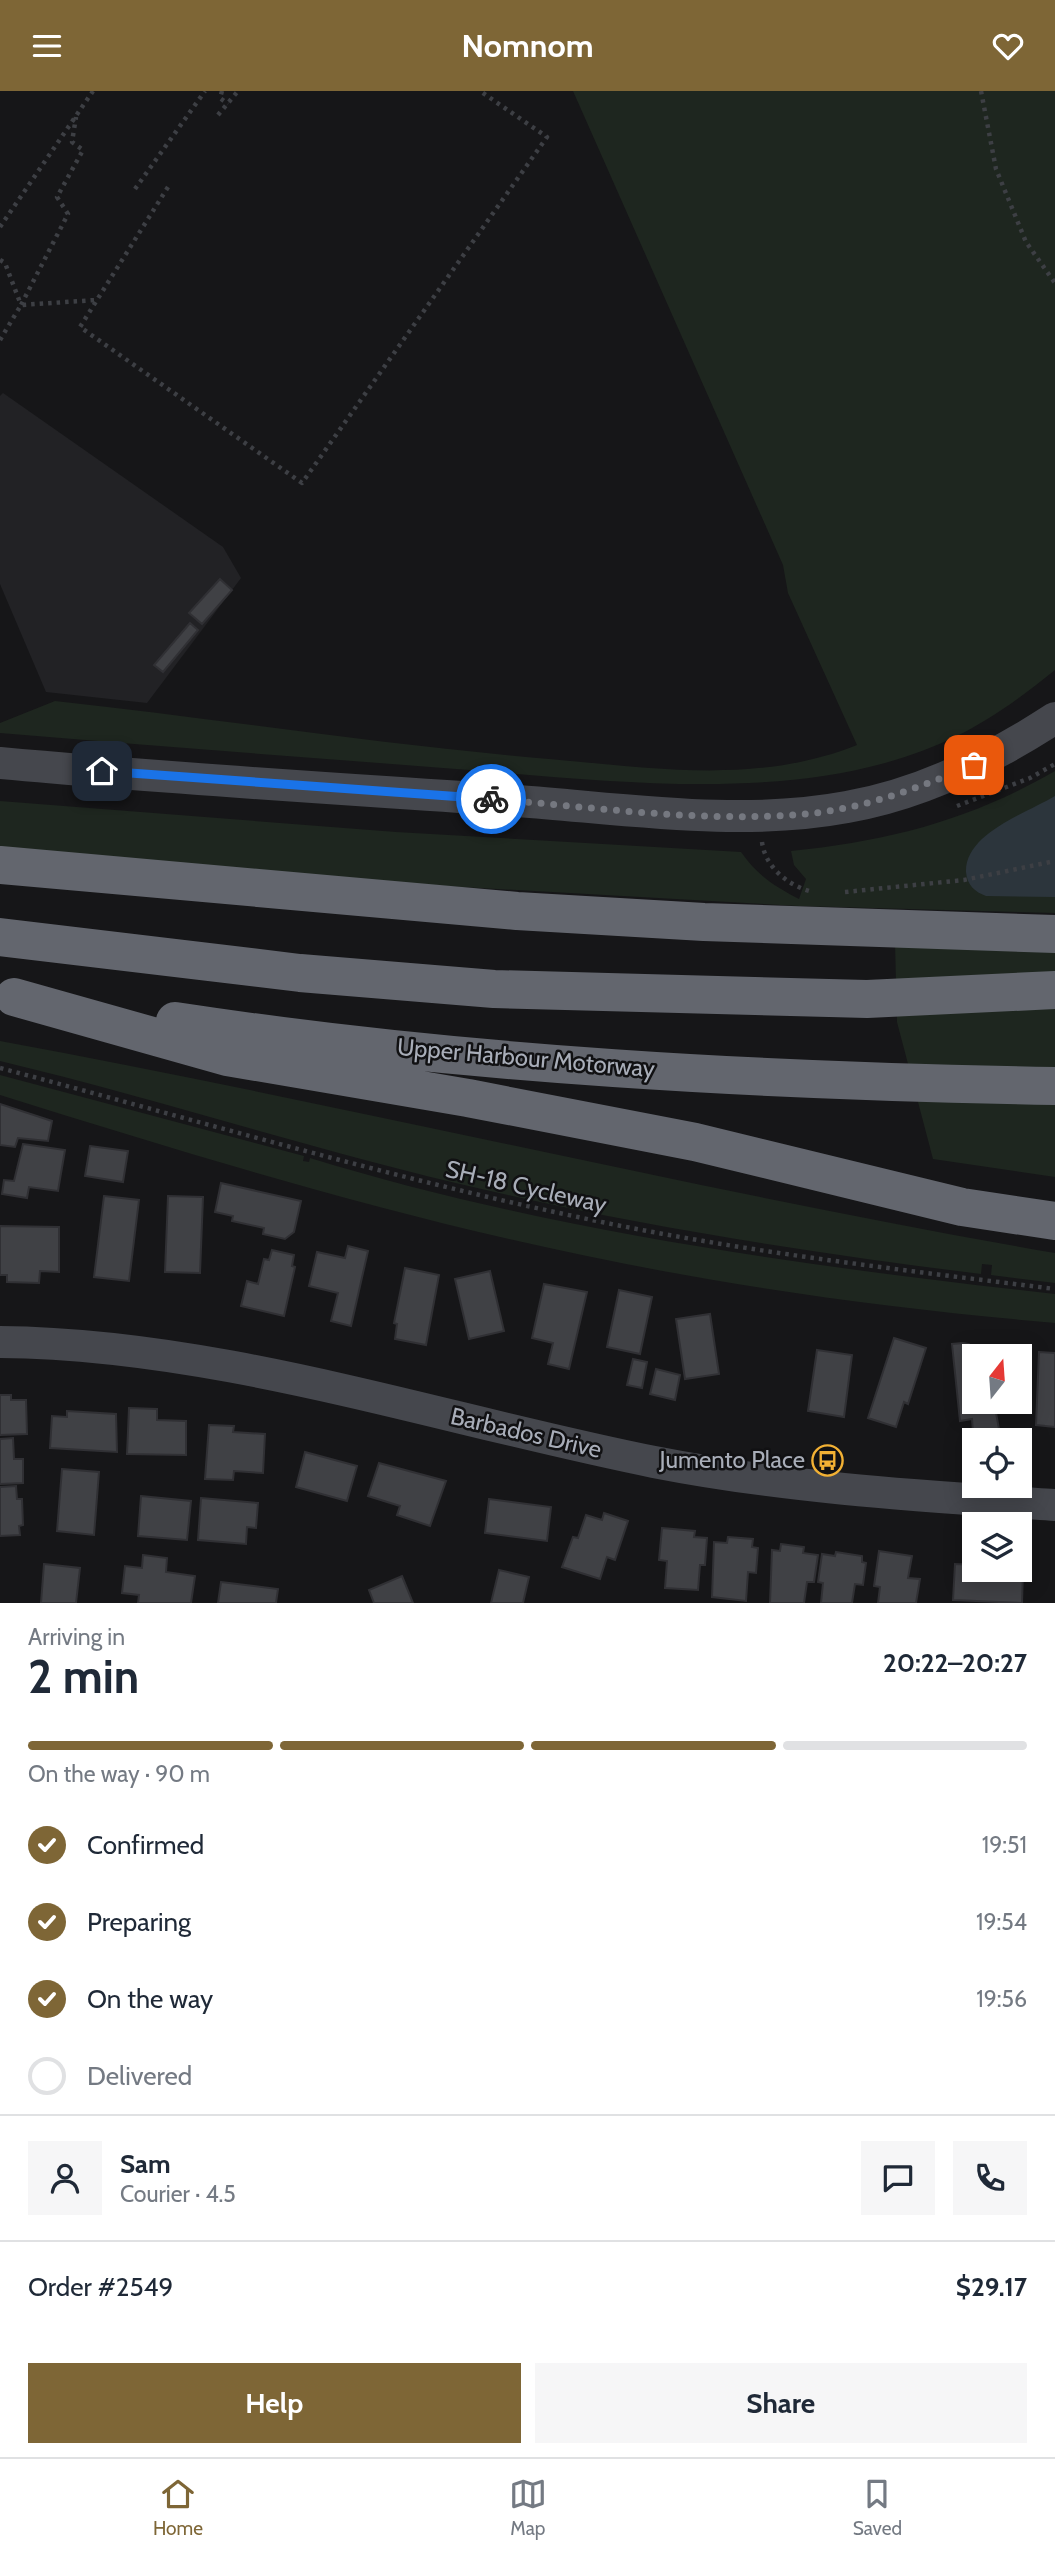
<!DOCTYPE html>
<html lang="en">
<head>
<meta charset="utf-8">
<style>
  :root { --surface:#fff; --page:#f6f6f7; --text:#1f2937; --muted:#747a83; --line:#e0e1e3; --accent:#7e6636 }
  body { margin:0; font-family:Cabin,sans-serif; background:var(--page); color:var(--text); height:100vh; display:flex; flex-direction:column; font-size:26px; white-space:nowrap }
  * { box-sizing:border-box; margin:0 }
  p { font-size:23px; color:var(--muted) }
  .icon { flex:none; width:38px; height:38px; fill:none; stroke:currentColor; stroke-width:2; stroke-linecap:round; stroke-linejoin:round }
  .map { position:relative; height:1512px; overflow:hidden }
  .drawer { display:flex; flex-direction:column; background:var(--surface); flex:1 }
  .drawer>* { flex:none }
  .needle { width:46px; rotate:17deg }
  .tools { position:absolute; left:962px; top:1253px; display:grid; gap:14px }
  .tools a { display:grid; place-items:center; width:70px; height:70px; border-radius:0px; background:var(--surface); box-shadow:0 4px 18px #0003; font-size:35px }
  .pin { position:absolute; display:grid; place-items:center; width:60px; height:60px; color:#fff; margin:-30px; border-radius:14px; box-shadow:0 4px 10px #0006 }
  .courier { position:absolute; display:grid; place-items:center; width:70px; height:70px; margin:-35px; border:5px solid #1a73e8; border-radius:50%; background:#fff; color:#222; box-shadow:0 2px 9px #0007 }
  .overview em { font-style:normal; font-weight:700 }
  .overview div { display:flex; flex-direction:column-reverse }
  .overview { display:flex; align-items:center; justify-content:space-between; height:119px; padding:0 28px }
  h1 { font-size:46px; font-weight:700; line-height:52px }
  .bar { display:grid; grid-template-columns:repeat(4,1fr); gap:10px 7px; align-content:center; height:84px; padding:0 28px }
  .bar i { height:9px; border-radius:5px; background:var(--line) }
  .bar .active { background:var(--accent) }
  .bar p { grid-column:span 4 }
  .line { display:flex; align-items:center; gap:18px; padding:0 28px; border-top:2px solid var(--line) }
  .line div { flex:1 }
  .round { display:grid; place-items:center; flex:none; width:74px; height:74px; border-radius:0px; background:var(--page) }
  ol { padding:0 28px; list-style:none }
  li { display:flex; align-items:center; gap:21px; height:77px }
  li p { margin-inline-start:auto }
  li .icon { padding:7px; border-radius:50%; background:var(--accent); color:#fff; stroke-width:4 }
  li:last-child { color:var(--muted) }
  li i { width:38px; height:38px; border:4px solid var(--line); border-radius:50% }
  .cta { display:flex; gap:14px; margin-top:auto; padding:14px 28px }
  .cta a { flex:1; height:80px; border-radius:0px; background:var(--accent); color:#fff; font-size:28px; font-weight:700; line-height:80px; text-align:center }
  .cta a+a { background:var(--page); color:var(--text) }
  header { display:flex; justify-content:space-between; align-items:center; height:91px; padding:0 28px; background:var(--accent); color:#fff; font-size:32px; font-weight:700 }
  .tabs { display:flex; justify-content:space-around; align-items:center; height:98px; border-top:2px solid var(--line); background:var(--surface); font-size:19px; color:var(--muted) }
  .tabs a { display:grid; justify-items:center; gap:4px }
  .tabs .active { color:var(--accent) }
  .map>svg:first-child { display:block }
  .built { fill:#222225 }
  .green { fill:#1e261f }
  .water { fill:#2c353c }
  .building { fill:#404145; stroke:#303034; stroke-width:2 }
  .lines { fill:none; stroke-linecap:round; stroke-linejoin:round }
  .path { stroke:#3d3f44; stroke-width:4.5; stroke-dasharray:3.5 5; stroke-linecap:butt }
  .secondary { stroke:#45474d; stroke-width:32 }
  .highway { stroke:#63666e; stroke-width:38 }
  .done { stroke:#757880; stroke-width:7; stroke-dasharray:0 12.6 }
  .route { stroke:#1a73e8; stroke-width:9 }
  .labels { text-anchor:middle; stroke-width:5; stroke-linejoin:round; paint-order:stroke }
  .street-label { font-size:24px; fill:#a8adb8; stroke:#111113 }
  .poi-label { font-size:24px; fill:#a8adb8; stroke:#111113; text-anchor:end }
</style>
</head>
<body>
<header><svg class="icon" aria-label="menu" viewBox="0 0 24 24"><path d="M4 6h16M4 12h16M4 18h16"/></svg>Nomnom<svg class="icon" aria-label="heart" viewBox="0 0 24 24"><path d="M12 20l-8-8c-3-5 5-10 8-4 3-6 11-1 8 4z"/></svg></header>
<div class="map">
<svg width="1055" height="1512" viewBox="0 0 1055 1512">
  <rect width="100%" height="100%" fill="#161618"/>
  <path class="built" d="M3 302 223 456 241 487 147 612 46 601 0 493V305Z"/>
  <path class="green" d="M573 0H1055V579C998 625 956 652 885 672 753 709 592 688 456 678 304 666 152 655 0 642V632L55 610C220 628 384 654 549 668 654 677 757 694 857 654L788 502 783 474Z
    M1055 680V822L799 815 392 792 0 756V710L396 741 741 761C757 784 774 795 799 808L806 788 794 774 791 760C889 750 970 729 1055 680Z
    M895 851 1055 854V1086L933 1068 897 931Z
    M0 950C353 1015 702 1101 1055 1162V1192L991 1184 992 1174 982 1173 981 1183C814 1162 650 1137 486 1099 322 1062 163 1009 0 970Z
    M0 984 304 1065 303 1070 309 1071 310 1067C552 1141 804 1175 1055 1203V1232C897 1218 737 1197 582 1164 384 1123 192 1064 0 1004Z"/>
  <path class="water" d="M1055 705V806L986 805C975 801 967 794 966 781 965 742 1027 722 1055 705Z"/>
  <path class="building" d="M220 488 232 499 202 533 189 522Z
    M190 532 198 539 163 581 154 574Z
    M0 1013 52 1030 48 1050 18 1047 15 1056 0 1054Z
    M23 1053 65 1059 58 1100 29 1096 27 1107 2 1103 4 1089 14 1090Z
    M90 1055 128 1060 123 1091 85 1085Z
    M221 1092 301 1110 294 1141 285 1148 263 1143 264 1137 232 1130 233 1125 215 1121Z
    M104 1105 139 1109 129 1190 94 1186Z
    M168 1105 203 1106 200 1182 165 1181Z
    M0 1135 59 1136V1181L40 1180 39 1192 7 1191V1184H0Z
    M348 1155 368 1160 351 1235 331 1230 338 1202 309 1195 317 1161 345 1167Z
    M272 1159 294 1164 292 1175 295 1176 284 1225 241 1215 247 1190 258 1193 264 1168 269 1169Z
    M405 1177 439 1184 426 1254 395 1248 397 1233 394 1232Z
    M490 1180 504 1240 469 1248 455 1188Z
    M544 1193 587 1201 569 1278 548 1273 553 1252 532 1247Z
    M619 1199 652 1206 640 1263 607 1256Z
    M710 1223 719 1283 685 1288 676 1228Z
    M894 1247 926 1257 908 1313 904 1311 896 1336 868 1327Z
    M963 1252 969 1253 970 1259 988 1257 989 1265H975V1311H994L999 1338 973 1341 972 1328 960 1330 952 1253Z
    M817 1259 852 1264 844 1326 808 1320Z
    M1039 1261 1055 1262V1336L1036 1334Z
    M633 1268 647 1271 642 1297 627 1294Z
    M656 1278 680 1284 675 1309 650 1303Z
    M0 1304H11V1309H26L27 1343 0 1344Z
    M129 1317 157 1318V1329L186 1330V1364L127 1363Z
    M67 1320 116 1323 117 1361 50 1357 52 1325 67 1326Z
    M209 1334 234 1335 233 1341 265 1343 263 1382 234 1380 233 1389 205 1388Z
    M13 1347 14 1368H23V1392L0 1393V1348Z
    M305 1361 357 1375 347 1410 296 1396Z
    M379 1372 446 1390 430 1435 397 1424 400 1415 368 1405Z
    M62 1378 99 1381 94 1444 57 1440Z
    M16 1395 17 1408H22L23 1434 19 1435 20 1444 0 1445V1396Z
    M141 1405 191 1410 187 1449 138 1445Z
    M201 1407 258 1412 256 1437 247 1436 246 1453 198 1449Z
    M489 1408 551 1416 547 1450 485 1442Z
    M604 1422 628 1430 615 1469 607 1466 600 1488 562 1476 573 1446 578 1447 586 1424 602 1429Z
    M662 1437 695 1440 694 1446 707 1447 705 1474H700L698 1499 665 1497 667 1470 659 1469Z
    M728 1446 753 1448 752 1456 758 1457 756 1482 748 1481 746 1510 712 1506 714 1451 727 1452Z
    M781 1453 804 1456 803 1462 818 1464 814 1491H807L804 1512H770L772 1459 780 1460Z
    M879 1460 912 1465 908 1487 920 1488 916 1512H878L880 1496 874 1495Z
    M836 1461 862 1465V1471L866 1472 863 1494 855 1493 852 1512H821L823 1492 818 1491 822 1463 835 1465Z
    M143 1464 167 1467 166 1481 195 1485 191 1512H138L139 1504 122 1502 125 1475 142 1477Z
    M1020 1467H1028L1027 1480H1023L1022 1512 953 1509 955 1473 975 1474V1479H1020Z
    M44 1473 80 1477 76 1512H41Z
    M499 1479 529 1486 523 1512H491Z
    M402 1485 413 1512H374L369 1499Z
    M221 1491 278 1498 276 1512H218Z"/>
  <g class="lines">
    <path class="path" d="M222 0 220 7 228 13
      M981 0 996 78 1026 151 1055 192
      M218 24 238 0
      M168 96 80 236 302 392 547 46 480 0
      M135 98 205 0
      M0 136 93 0
      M0 169 5 172 21 214 68 123 57 106 83 59 72 51 76 26
      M0 249 21 214 96 209
      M957 715 1030 687 1055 673
      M762 751C765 775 786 793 809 800
      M845 801 964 789 1055 770
      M0 977C192 1028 383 1085 578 1126 735 1160 895 1178 1055 1198"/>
    <path class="secondary" d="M0 672C172 688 345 698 518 710 626 718 740 736 847 716 922 703 992 668 1055 627
      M0 1251C220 1253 439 1328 654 1371 787 1397 921 1405 1055 1414"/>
    <path class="highway" d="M0 774 517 820 704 831 1055 843
      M0 846 300 882 494 898 867 908 1055 899
      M14 906 227 966 468 1007 695 1051 962 1116 1055 1130
      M175 930C465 974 762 990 1055 995"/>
  </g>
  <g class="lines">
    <path class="done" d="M491 708C594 716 702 732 805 723 864 718 920 696 974 674"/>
    <path class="route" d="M102 680 491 708"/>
  </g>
  <defs>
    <symbol id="bus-ring" viewBox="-11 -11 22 22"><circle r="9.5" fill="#111113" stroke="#f2b134" stroke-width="1.5"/><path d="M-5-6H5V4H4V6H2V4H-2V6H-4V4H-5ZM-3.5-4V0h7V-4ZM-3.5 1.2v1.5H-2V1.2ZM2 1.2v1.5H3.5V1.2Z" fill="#f2b134"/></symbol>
  </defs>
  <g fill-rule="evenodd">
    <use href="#bus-ring" x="810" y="1352" width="35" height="35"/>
  </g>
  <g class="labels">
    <g class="street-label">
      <text transform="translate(526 967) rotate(5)" y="8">Upper Harbour Motorway</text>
      <text transform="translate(526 1096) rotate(13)" y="8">SH-18 Cycleway</text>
      <text transform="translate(526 1342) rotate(13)" y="8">Barbados Drive</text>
    </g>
    <g class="poi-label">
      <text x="805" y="1377">Jumento Place</text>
    </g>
  </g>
</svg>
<div class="tools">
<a><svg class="needle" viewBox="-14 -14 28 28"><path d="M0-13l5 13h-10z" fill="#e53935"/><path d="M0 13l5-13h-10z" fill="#747a83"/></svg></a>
<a><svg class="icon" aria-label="locate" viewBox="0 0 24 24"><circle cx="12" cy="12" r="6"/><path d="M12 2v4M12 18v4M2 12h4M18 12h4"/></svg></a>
<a><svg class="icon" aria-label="layers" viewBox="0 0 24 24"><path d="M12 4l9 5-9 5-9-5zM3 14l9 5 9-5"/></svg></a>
</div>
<div class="pin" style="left:974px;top:674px;background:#ea580c"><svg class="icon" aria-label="bag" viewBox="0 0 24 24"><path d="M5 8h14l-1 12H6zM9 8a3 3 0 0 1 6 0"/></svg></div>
<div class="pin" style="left:102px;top:680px;background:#1f2937"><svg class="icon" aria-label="home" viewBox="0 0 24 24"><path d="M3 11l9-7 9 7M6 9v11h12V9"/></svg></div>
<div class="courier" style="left:491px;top:708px"><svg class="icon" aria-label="bike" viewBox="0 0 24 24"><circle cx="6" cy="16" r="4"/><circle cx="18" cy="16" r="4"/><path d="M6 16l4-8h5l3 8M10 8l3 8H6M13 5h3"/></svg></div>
</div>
<section class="drawer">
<div class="overview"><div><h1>2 min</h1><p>Arriving in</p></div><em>20:22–20:27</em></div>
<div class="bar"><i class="active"></i><i class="active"></i><i class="active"></i><i></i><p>On the way · 90 m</p></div>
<ol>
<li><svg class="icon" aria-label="check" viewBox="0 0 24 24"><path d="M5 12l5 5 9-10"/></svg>Confirmed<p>19:51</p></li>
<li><svg class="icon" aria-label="check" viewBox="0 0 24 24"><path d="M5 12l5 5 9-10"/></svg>Preparing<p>19:54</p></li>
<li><svg class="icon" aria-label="check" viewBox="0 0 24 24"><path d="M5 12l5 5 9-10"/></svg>On the way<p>19:56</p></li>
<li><i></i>Delivered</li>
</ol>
<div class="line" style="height:126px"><a class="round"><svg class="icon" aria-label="person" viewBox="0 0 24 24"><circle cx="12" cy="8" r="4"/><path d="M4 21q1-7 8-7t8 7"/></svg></a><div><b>Sam</b><p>Courier · 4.5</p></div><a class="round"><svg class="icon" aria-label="chat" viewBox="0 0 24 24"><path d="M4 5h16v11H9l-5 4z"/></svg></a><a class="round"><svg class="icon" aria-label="phone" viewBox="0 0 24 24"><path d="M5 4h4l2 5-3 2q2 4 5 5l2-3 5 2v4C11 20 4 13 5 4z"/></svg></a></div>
<div class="line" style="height:91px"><div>Order #2549</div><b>$29.17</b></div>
<div class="cta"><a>Help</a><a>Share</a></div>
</section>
<nav class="tabs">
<a class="active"><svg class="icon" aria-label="home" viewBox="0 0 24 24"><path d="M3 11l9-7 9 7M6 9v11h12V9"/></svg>Home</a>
<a><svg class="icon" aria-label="map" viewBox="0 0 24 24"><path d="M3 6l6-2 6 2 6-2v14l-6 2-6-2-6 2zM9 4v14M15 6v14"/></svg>Map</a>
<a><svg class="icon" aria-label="saved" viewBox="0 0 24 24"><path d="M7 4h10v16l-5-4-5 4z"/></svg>Saved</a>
</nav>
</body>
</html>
